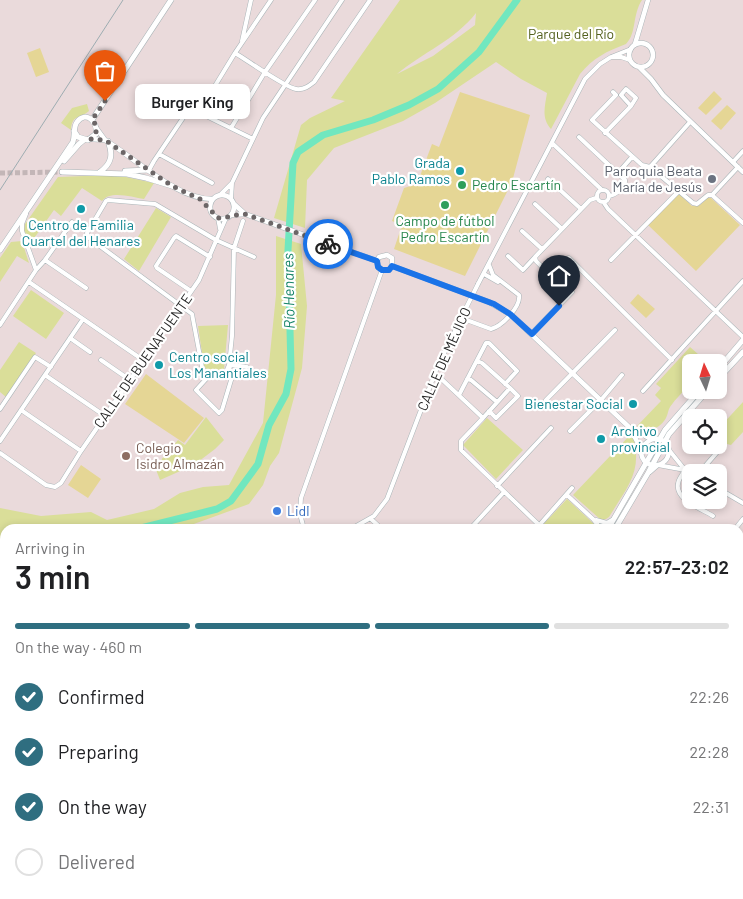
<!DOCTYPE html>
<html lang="en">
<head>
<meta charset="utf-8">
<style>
  :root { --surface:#fff; --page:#f2f2f2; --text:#202124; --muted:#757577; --line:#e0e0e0; --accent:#2f6e80 }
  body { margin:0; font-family:Barlow,sans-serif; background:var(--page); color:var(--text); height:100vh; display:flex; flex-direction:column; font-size:19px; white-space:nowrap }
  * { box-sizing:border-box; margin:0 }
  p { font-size:16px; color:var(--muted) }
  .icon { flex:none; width:28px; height:28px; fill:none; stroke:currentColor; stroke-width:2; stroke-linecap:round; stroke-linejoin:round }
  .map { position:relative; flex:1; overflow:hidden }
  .panel { position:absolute; left:0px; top:524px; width:744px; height:376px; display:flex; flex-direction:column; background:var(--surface); border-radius:15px 15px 0 0; box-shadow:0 2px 8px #0003 }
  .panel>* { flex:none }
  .needle { width:32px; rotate:356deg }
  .buttons { position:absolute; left:682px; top:354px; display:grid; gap:10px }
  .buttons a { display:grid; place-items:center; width:45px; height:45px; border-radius:8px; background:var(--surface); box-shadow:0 2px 8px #0003; font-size:25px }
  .pin { position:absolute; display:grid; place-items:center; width:42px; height:42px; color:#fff; margin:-51px -21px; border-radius:50% 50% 50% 0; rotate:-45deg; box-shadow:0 0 5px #0007 }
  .pin .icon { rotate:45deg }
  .courier { position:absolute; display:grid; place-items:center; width:50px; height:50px; margin:-25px; border:4px solid #1a73e8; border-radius:50%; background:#fff; color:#222; box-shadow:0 1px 6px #0007 }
  .bubble { position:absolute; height:35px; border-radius:8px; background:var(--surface); box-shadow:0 2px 8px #0003; font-size:16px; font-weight:600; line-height:35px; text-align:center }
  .overview em { font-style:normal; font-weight:600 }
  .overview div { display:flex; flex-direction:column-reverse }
  .overview { display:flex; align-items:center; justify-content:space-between; height:85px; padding:0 15px }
  h1 { font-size:32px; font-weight:600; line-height:38px }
  .bar { display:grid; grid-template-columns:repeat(4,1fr); gap:8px 5px; align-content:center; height:60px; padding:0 15px }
  .bar i { height:6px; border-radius:4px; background:var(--line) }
  .bar .active { background:var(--accent) }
  .bar p { grid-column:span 4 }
  ol { padding:0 15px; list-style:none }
  li { display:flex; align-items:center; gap:15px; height:55px }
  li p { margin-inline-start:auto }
  li .icon { padding:5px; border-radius:50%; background:var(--accent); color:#fff; stroke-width:4 }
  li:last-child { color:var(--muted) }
  li i { width:28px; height:28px; border:2px solid var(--line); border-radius:50% }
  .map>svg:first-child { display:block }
  .green { fill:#dade99; fill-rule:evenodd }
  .pitch { fill:#e5d695 }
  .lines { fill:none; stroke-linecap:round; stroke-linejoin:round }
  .river { stroke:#71e7bf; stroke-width:7 }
  .secondary-tunnel { stroke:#c3b6b7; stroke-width:5; stroke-dasharray:5 2.5; stroke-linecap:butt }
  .minor-casing { stroke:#aab5b8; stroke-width:5 }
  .tertiary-casing { stroke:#aab5b8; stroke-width:5.5 }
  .secondary-casing { stroke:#aab5b8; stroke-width:6 }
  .motorway-casing { stroke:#fff; stroke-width:8 }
  .minor { stroke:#fff; stroke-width:4 }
  .tertiary { stroke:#fff; stroke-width:4.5 }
  .secondary { stroke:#fff; stroke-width:5 }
  .motorway { stroke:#f55974; stroke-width:7 }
  .rail { stroke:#9dacb1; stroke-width:1 }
  .minor-bridge-casing { stroke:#aab5b8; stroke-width:5; stroke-linecap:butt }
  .minor-bridge { stroke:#fff; stroke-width:4 }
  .done { stroke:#6c6667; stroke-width:5; stroke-dasharray:0 9 }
  .route { stroke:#1a73e8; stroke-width:6 }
  .culture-dot { fill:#0f9aa8; stroke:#fff; stroke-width:2 }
  .worship-dot { fill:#6b7280; stroke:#fff; stroke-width:2 }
  .leisure-dot { fill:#2e9e5b; stroke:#fff; stroke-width:2 }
  .education-dot { fill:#8d6e63; stroke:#fff; stroke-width:2 }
  .shop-dot { fill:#3f7fe0; stroke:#fff; stroke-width:2 }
  .labels { text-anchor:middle; stroke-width:4.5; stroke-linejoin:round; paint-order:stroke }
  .park-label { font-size:14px; fill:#53601d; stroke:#fff }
  .culture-label { font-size:14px; fill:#0d838f; stroke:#fff; text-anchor:end }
  .worship-label { font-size:14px; fill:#5b616d; stroke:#fff; text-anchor:end }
  .leisure-label { font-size:14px; fill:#27864d; stroke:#fff; text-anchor:start }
  .street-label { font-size:14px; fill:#282828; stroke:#fff }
  .education-label { font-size:14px; fill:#785e54; stroke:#fff; text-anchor:start }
  .shop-label { font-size:14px; fill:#366cbe; stroke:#fff; text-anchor:start }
  .water-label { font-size:15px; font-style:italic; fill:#148366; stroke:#fff }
</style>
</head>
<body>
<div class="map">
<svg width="743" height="899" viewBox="0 0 743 899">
  <rect width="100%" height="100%" fill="#eadadb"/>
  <path class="green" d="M400 0H642C632 15 637 33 626 44 607 51 593 58 580 74L551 129C541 118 545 106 547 93L521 79 496 62 435 103 403 121 334 148 307 180 305 228 274 218 301 125 310 118 345 101 331 98ZM476 13 475 25 433 56 397 74C422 53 455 40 476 13Z
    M87 104 89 111C80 119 72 114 71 130L61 123 72 108Z
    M85 176H121L154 183 144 199C132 197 110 190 102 201L82 188 61 216 54 210 30 244 24 230 25 224 58 177Z
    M156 208 171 217 139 271 124 259Z
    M276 236 301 244 307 306 302 368 279 453 270 466 263 485 249 504 180 529H5V571H0V508L41 516 91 512 107 520 154 509 180 493 203 487 229 485 263 423 276 295Z
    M22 241 29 263 17 256 0 282V258L11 242Z
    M31 290 64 313 46 339 13 316Z
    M228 325 224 369 218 374 210 373 204 366 198 326Z
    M19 342 36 353 6 397 0 392V370Z
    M690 347 707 362H691V383C684 391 676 398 670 407 668 410 668 414 666 418 660 429 648 433 637 426L661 401 655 395 661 388 656 384Z
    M743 402V432L731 445 727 444 723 449 719 445V428Z
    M206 417 224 440 215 449 194 465 160 480 155 467 178 440 185 445Z
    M487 418 523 450 496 479 463 445Z
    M632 433C644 470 628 486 609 517L606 519 601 520 573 495Z
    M567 499 594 524 597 529H539Z"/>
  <path class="pitch" d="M40 48 49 72 36 77 27 53Z
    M714 91 722 99 706 115 698 108Z
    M460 92 530 115 512 182 465 276 394 249 402 225 392 221 404 188 417 184 432 144 439 147Z
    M727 105 736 113 721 130 711 121Z
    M678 193 692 206 700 205 707 198H711L740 225 696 271 648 225Z
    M638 294 655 309 646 318 630 303Z
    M146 374 204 418 184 443 125 404Z
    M81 465 101 479 88 498 68 485Z"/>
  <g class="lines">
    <path class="river" d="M137 529 217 509 231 501 258 464 269 425 286 394 291 369 288 250 293 163 298 152 323 135 373 120 409 105 438 89 479 52 517 0
      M0 553H5"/>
    <path class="secondary-tunnel" d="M0 173 62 172"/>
    <defs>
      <path id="minor" d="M242 41 251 0
        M235 53C247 60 286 88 296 89 304 90 309 86 314 82L370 0
        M630 60 621 57H611L631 49
        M613 92 616 95 592 120 642 165 650 167
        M199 112 235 53 271 0
        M231 128 265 72 315 0
        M605 133 631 106 621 95 626 89 636 98 631 106
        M579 137 625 180C626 187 616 195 609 196
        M552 143 602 190
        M159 154 212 183
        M733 162 743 151
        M650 167 693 203 697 204 708 195H712L743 223
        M650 167 690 122
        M149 170 154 161 187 112 194 110 253 139
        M618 173 632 157
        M548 179 581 209
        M597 196a6 6 0 1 1 12 0a6 6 0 1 1-12 0Z
        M220 195 232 183 263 118 342 0
        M712 195 738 167
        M231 199 232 183
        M604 203 608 209 743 337
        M535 204 562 229
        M218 218 220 229
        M243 221 234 248 232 336 229 365 226 372 221 376 210 377 205 373 202 367 192 314 89 238 87 233 106 201 108 200 155 204 216 240 254 257
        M522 231 542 249
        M508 256 523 270 535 257
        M45 260 86 288
        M611 260 679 191
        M573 262 562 273H559L556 271 565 259 569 258 672 360
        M36 270 45 260 72 222
        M556 271 551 276 536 261 535 257 590 200 596 198
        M484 274 498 282
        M29 282 143 360
        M478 284 585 79 600 64 611 57
        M191 291 157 268 156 266 174 238 176 236 210 257
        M461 318 491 329C502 326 521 307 519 295L493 275 489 265
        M0 325 36 270 22 231V224L26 214
        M532 333 572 292
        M70 338 90 352
        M101 360 130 380
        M477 361 482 363 510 388
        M435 373 483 418 461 441V450L539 525
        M45 375 105 416
        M208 375 207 378 196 390 219 413 222 410 232 377 229 367 232 365 247 367
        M467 379 471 380 497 402
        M643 391 743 281
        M459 395 486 343H489L517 371 505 384
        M546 400 615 330
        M0 409 35 357 51 367
        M21 410 81 451
        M483 418 510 388 518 396 496 418 489 411
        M570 431 601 400 622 375
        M0 441 83 319
        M669 450 685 470
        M0 453 46 485 55 487 61 483 81 451 199 280 226 218
        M685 470C683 474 678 479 678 484 675 500 702 509 713 516
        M650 472 658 465 685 470 691 473
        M700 472 719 450
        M497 486 551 428
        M719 489 743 503
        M567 495 593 519 601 529
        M371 519 382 529
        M596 520 607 523 612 520
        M304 529 300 514 301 498 382 270
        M351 529 374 516 387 499 437 368 466 308
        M470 529 504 492
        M536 529 572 488
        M735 529 743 519
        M739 542 743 546
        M739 611 743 612
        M0 670 5 668
        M739 675 743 677
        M0 805 5 803"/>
      <path id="tertiary" d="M629 55a12 12 0 1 1 24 0a12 12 0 1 1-24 0Z
        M635 44 648 0
        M639 67 651 79 663 95 743 172
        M97 129 105 140
        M91 139 105 140C135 158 177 200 213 199
        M210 207a12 12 0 1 1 24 0a12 12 0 1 1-24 0Z
        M234 204 245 214
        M231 215 245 214 377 261
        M377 261 379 257 387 255 392 258V266
        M377 261 378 267 382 270H389L392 266
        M392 266 489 302 510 314 629 427 651 439
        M629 428C633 434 636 439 639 445 641 449 641 453 642 457 646 466 658 468 665 461 668 458 669 454 669 450 666 434 646 436 641 451
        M0 862 5 860
        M0 867 5 865"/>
      <path id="secondary" d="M92 120 171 0
        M64 161 79 144 84 140
        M125 171 149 170
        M62 172 127 174 146 178 172 186
        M100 172C112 163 113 155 108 141
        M0 250 73 142C75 136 73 127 77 122 86 110 98 122 96 134L88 140 78 137 74 131
        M719 368 743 340
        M719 378 743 352
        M608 529 665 430 700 390
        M615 529 648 473 669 434 708 390"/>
      <path id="motorway" d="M739 654 743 655
        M739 665 743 666
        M0 830 5 828
        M0 840 5 838"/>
    </defs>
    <use href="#minor" class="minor-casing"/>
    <use href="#tertiary" class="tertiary-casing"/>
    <use href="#secondary" class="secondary-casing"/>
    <use href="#motorway" class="motorway-casing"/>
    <use href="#minor" class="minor"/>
    <use href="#tertiary" class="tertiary"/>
    <use href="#secondary" class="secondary"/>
    <use href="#motorway" class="motorway"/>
    <path class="rail" d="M0 190 123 0"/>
    <defs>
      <path id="minor-bridge" d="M466 308 478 284"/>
    </defs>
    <use href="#minor-bridge" class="minor-bridge-casing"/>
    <use href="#minor-bridge" class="minor-bridge"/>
  </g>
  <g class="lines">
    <path class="done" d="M105 101 92 120C98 126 98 133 91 139L105 140 172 186 200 199 218 218C226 219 235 214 245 214L328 244"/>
    <path class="route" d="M328 244 377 261 378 267 382 270H389L392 266 494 304 510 314 532 334 559 306"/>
  </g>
  <g class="culture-dot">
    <circle cx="460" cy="171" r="5"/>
    <circle cx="81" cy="209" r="5"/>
    <circle cx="159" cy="365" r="5"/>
    <circle cx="633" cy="404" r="5"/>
    <circle cx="601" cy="439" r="5"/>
  </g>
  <circle class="worship-dot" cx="712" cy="179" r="5"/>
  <g class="leisure-dot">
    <circle cx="462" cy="185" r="5"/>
    <circle cx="445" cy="205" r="5"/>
  </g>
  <circle class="education-dot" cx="126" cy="456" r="5"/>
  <circle class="shop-dot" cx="277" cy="511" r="5"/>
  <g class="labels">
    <g class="park-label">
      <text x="571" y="39">Parque del Río</text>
    </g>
    <g class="culture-label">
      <text x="450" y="168">Grada<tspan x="450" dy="16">Pablo Ramos</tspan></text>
      <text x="81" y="230" text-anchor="middle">Centro de Familia<tspan x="81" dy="16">Cuartel del Henares</tspan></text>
      <text x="169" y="362" text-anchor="start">Centro social<tspan x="169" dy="16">Los Manantiales</tspan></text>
      <text x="623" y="409">Bienestar Social</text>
      <text x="611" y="436" text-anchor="start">Archivo<tspan x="611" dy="16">provincial</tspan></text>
    </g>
    <g class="worship-label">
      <text x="702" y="176">Parroquia Beata<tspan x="702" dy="16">María de Jesús</tspan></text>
    </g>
    <g class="leisure-label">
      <text x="472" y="190">Pedro Escartín</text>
      <text x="445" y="226" text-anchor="middle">Campo de fútbol<tspan x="445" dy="16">Pedro Escartín</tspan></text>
    </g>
    <g class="street-label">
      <text transform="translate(444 359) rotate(-66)" y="5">CALLE DE MÉJICO</text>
      <text transform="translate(143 361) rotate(-55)" y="5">CALLE DE BUENAFUENTE</text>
    </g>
    <g class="education-label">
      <text x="136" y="453">Colegio<tspan x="136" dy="16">Isidro Almazán</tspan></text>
    </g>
    <g class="shop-label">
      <text x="287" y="516">Lidl</text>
    </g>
    <g class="water-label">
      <text transform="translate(289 291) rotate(-91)" y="5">Río Henares</text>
    </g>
  </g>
</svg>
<div class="buttons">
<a><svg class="needle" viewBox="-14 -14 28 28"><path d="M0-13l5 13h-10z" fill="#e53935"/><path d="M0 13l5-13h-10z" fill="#757577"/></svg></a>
<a><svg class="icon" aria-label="locate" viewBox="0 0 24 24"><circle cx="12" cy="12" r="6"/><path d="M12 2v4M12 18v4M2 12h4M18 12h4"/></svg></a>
<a><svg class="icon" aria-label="layers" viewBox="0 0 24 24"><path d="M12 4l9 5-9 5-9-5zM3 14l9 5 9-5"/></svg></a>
</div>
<div class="pin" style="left:105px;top:101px;background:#ea580c"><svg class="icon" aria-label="bag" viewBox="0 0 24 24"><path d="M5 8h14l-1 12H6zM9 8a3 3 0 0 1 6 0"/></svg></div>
<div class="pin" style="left:559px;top:306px;background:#1f2937"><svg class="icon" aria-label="home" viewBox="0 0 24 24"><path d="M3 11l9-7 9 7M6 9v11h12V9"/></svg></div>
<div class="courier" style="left:328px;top:244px"><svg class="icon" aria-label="bike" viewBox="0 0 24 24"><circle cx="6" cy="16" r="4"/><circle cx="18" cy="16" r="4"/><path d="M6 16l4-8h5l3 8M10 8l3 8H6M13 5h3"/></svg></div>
<div class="bubble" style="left:135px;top:84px;width:115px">Burger King</div>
<section class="panel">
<div class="overview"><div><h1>3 min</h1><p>Arriving in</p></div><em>22:57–23:02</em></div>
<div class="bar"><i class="active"></i><i class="active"></i><i class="active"></i><i></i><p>On the way · 460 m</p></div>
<ol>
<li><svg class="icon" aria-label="check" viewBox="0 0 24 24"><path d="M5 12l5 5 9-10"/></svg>Confirmed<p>22:26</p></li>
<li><svg class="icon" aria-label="check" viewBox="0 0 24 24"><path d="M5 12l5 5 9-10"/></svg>Preparing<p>22:28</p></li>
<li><svg class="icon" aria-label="check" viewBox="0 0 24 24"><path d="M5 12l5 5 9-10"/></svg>On the way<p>22:31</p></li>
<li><i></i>Delivered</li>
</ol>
</section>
</div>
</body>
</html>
